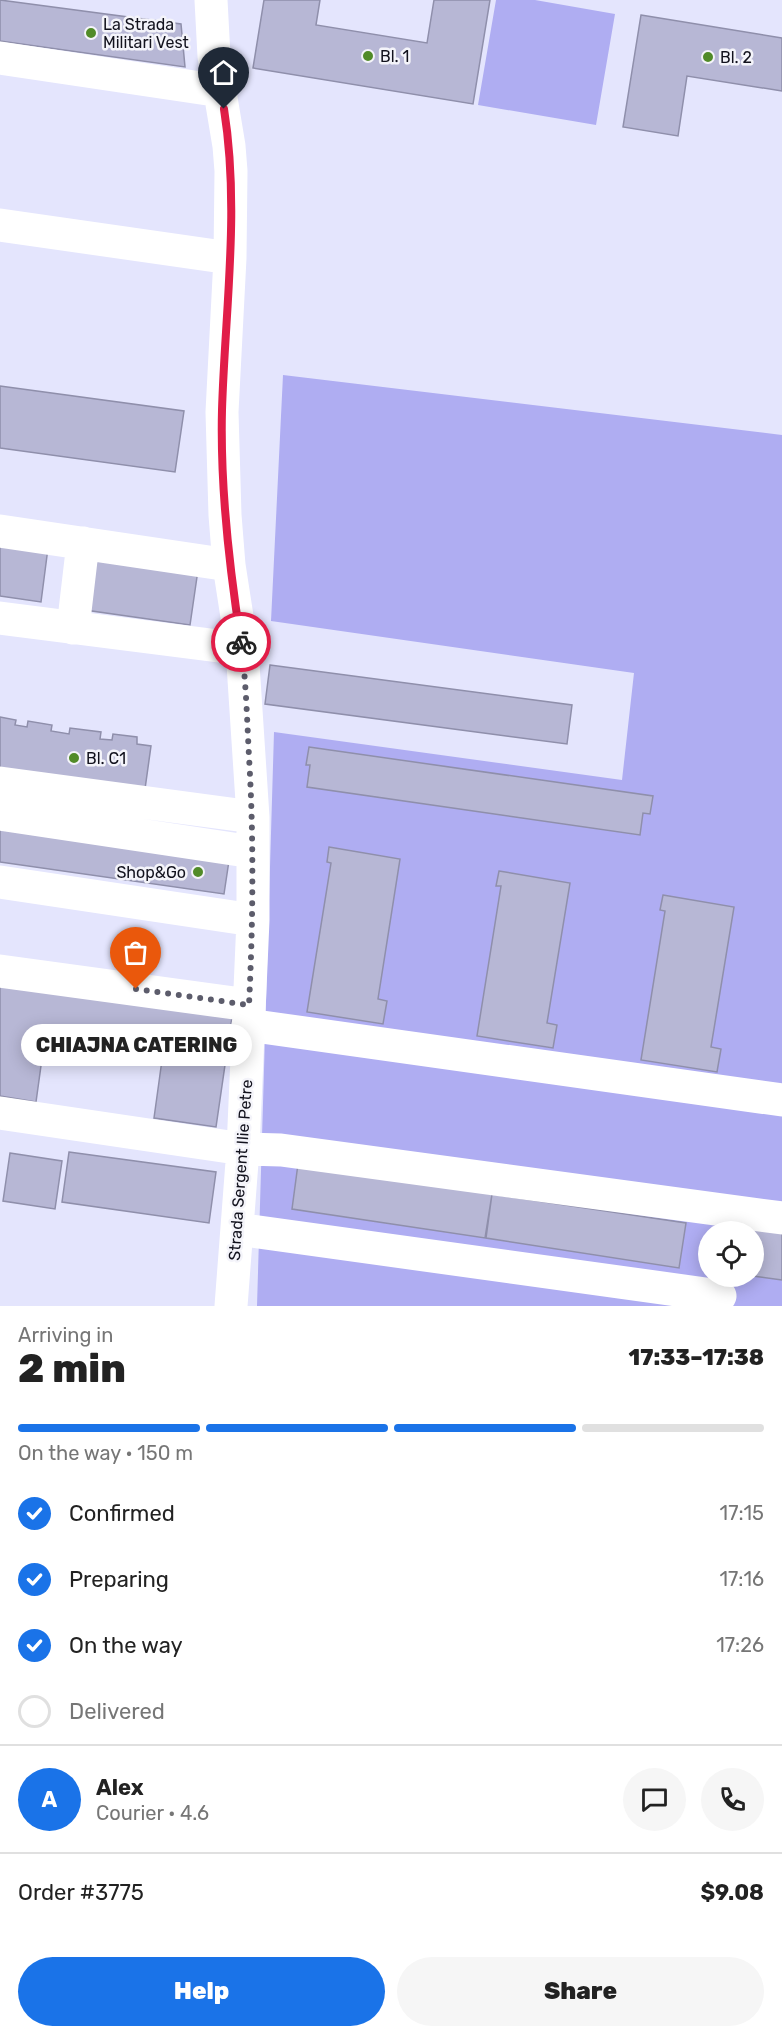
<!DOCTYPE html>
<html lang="en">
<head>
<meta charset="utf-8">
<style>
  :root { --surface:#fff; --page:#f6f6f6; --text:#222; --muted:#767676; --line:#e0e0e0; --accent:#1a73e8 }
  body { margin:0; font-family:Rubik,sans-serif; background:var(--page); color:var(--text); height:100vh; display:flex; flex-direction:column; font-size:22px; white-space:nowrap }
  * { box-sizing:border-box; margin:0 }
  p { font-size:20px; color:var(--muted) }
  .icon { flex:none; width:33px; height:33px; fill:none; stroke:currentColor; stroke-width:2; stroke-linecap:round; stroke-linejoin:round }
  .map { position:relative; height:1306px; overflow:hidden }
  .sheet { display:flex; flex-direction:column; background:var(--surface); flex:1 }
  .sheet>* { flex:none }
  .tools { position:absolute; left:698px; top:1221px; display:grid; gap:12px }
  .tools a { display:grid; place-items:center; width:66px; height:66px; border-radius:50%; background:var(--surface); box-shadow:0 3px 15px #0003; font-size:30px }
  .pin { position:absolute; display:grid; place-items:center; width:51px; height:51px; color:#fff; margin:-62px -26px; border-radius:50% 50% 50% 0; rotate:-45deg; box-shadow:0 0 6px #0007 }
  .pin .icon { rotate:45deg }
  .courier { position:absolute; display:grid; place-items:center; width:60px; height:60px; margin:-30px; border:4px solid #e11d48; border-radius:50%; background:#fff; color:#222; box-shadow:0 2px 8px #0007 }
  .bubble { position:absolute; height:42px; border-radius:21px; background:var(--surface); box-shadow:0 3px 15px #0003; font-size:20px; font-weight:800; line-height:42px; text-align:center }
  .overview em { font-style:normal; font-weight:800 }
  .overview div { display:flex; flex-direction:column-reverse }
  .overview { display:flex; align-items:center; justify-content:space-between; height:102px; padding:0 18px }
  h1 { font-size:39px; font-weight:800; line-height:45px }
  .bar { display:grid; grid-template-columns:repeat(4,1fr); gap:9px 6px; align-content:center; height:72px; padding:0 18px }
  .bar i { height:8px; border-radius:4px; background:var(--line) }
  .bar .active { background:var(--accent) }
  .bar p { grid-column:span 4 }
  .line { display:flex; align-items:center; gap:15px; padding:0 18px; border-top:2px solid var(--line) }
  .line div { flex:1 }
  .round { display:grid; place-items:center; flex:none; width:63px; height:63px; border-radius:32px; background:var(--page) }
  ol { padding:0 18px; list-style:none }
  li { display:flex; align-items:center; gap:18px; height:66px }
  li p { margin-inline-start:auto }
  li .icon { padding:6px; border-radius:50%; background:var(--accent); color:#fff; stroke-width:4 }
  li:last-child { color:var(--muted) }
  li i { width:33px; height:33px; border:3px solid var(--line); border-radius:50% }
  .button { display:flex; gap:12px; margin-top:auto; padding:12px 18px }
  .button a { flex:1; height:69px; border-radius:36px; background:var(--accent); color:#fff; font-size:24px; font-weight:800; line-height:69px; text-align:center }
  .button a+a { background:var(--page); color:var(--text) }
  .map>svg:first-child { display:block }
  .green { fill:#afadf2; fill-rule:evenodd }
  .building { fill:#b7b7d5; stroke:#8f8fab; stroke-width:1.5 }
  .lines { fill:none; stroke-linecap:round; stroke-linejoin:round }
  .minor { stroke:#fff; stroke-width:33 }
  .done { stroke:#5c5c6b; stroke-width:6; stroke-dasharray:0 10.8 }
  .route { stroke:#e11d48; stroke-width:8 }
  .poi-dot { fill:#518b28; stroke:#f4f4fa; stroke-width:2 }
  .labels { text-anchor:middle; stroke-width:5; stroke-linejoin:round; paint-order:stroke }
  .poi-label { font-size:16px; fill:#12121d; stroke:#f4f4fa; text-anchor:start }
  .street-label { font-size:16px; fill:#12121d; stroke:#f4f4fa }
</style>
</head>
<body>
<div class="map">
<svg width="782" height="1306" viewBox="0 0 782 1306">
  <rect width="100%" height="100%" fill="#e4e5fd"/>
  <path class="green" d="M496 0H535L615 14 596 125 478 105Z
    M283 375 782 435V1306H257L274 732 622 780 634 673 271 621ZM708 1232H753V1276H708Z"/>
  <path class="building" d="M0 0 181 24 185 67 0 41Z
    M264 0H320L316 25 427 43 434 0H490L473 104 253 68Z
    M641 15 782 38V91L687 76 678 136 623 127Z
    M0 386 184 411 175 472 0 448Z
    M0 541 48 548 41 602 0 596Z
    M93 555 198 570 190 625 85 610Z
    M270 665 572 705 567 744 265 704Z
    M0 717 16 720 15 725 27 727 28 721 52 725 51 731 69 734 70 728 101 732 100 739 112 740 113 734 137 737V744L151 746 145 789 0 776Z
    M309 747 653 796 650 814 643 813 640 835 307 787 310 765H306Z
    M0 821 230 854 224 894 0 862Z
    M329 847 400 859 378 999 387 1001 383 1024 307 1012 331 863 327 862Z
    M499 871 570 883 547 1023 557 1025 553 1048 477 1036 501 886H496Z
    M663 895 734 907 711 1047 721 1049 717 1072 641 1060 665 911 660 910Z
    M0 977 233 1010 216 1127 154 1118 162 1060 44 1044 36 1102 0 1096Z
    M69 1152 216 1172 209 1223 62 1202Z
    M10 1153 62 1161 55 1209 3 1201Z
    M298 1164 492 1194 485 1238 292 1209Z
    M492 1194 686 1223 679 1268 486 1238Z
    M727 1222 782 1230V1280L753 1276V1232H725Z"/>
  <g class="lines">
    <path class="minor" d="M211 0 214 56 229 146 231 171 230 258 222 412 225 515 229 565 242 649 253 817V920L243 1149 231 1306
      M0 58 221 91
      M0 225 230 258
      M0 531 229 565
      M0 618 242 649
      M73 628 83 543
      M0 783 253 817
      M0 814 253 852
      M0 882 253 920
      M0 971 249 1005
      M248 1025 782 1100
      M0 1113 243 1149 281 1150 782 1218
      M237 1229 720 1296"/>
  </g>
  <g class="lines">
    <path class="done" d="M136 989 249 1005C253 922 254 840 249 757 247 719 246 680 241 642"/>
    <path class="route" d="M224 109C240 209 225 310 222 410 220 488 229 566 241 642"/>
  </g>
  <g class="poi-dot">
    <circle cx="91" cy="33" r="6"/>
    <circle cx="368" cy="56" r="6"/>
    <circle cx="708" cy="57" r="6"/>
    <circle cx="74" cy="758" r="6"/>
    <circle cx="198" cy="872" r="6"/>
  </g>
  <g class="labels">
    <g class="poi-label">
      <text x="103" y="30">La Strada<tspan x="103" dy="18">Militari Vest</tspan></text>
      <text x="380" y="62">Bl. 1</text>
      <text x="720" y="63">Bl. 2</text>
      <text x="86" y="764">Bl. C1</text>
      <text x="186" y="878" text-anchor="end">Shop&amp;Go</text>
    </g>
    <g class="street-label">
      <text transform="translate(240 1170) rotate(-86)" y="6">Strada Sergent Ilie Petre</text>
    </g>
  </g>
</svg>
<div class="tools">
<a><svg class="icon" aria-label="locate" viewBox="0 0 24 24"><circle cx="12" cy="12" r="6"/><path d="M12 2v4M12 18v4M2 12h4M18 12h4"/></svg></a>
</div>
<div class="pin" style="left:136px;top:989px;background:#ea580c"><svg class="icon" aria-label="bag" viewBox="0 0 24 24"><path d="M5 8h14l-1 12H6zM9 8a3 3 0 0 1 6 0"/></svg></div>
<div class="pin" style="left:224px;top:109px;background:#1f2937"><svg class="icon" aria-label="home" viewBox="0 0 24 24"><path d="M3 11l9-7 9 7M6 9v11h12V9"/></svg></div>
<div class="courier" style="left:241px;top:642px"><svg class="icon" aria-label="bike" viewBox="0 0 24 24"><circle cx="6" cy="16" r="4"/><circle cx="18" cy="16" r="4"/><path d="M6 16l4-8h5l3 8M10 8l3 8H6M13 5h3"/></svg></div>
<div class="bubble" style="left:21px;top:1024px;width:231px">CHIAJNA CATERING</div>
</div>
<section class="sheet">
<div class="overview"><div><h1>2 min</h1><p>Arriving in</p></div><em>17:33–17:38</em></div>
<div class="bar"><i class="active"></i><i class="active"></i><i class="active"></i><i></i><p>On the way · 150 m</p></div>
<ol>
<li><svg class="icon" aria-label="check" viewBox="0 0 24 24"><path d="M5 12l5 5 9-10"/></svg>Confirmed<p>17:15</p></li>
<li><svg class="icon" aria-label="check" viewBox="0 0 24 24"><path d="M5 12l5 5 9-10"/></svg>Preparing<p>17:16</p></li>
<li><svg class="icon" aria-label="check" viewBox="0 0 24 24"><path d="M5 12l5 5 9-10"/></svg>On the way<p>17:26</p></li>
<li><i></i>Delivered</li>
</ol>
<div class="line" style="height:108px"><b class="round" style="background:var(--accent);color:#fff">A</b><div><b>Alex</b><p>Courier · 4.6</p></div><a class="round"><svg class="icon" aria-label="chat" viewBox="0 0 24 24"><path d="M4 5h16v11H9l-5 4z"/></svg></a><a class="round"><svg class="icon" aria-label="phone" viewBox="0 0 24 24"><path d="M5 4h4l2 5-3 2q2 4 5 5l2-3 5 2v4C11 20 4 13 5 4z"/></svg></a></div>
<div class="line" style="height:78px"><div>Order #3775</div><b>$9.08</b></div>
<div class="button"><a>Help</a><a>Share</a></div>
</section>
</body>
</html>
